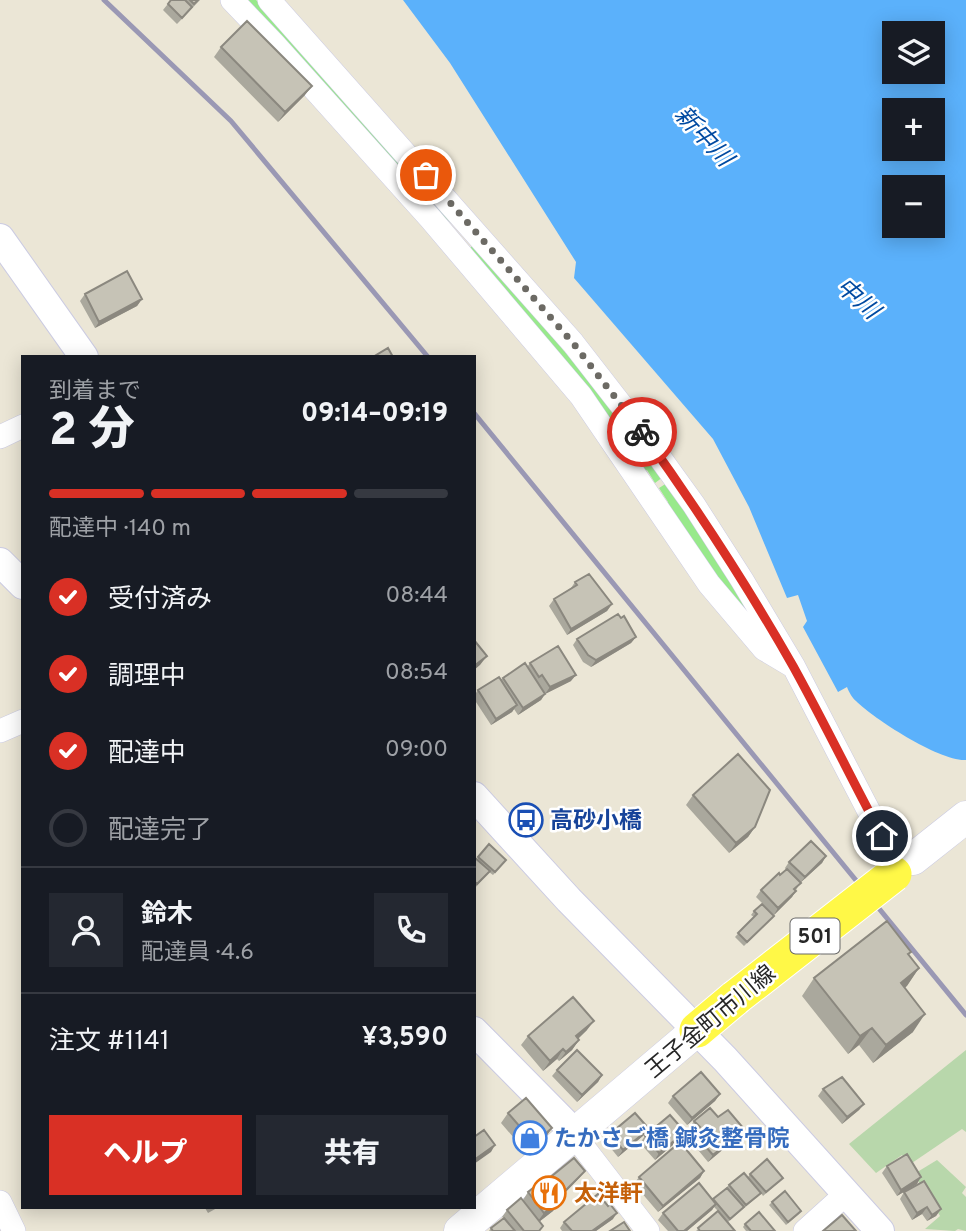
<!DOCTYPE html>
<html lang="ja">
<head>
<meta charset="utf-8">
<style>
  :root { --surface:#171b24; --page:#242831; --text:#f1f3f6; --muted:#9ea1a6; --line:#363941; --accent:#d93025 }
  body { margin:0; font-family:Overpass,"Noto Sans JP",sans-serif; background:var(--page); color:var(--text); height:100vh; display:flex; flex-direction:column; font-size:26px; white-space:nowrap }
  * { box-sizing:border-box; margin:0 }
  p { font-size:23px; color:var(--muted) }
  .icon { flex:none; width:38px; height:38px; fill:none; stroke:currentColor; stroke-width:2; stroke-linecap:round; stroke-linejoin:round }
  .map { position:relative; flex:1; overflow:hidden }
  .sheet { position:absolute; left:21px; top:355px; width:455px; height:854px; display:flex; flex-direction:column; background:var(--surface); border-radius:0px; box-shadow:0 4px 18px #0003 }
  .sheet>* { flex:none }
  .buttons { position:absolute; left:882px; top:21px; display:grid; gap:14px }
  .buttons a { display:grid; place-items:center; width:63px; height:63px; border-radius:0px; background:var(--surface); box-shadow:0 4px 18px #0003; font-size:35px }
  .pin { position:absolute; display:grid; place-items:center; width:60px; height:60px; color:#fff; margin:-30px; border:4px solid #fff; border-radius:50%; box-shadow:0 2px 7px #0007 }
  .courier { position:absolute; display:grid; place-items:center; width:70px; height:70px; margin:-35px; border:5px solid #d93025; border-radius:50%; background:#fff; color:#222; box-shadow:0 2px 9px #0007 }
  .headline em { font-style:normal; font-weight:800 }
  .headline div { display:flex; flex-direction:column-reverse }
  .headline { display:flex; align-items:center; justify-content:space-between; height:119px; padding:0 28px }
  h1 { font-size:46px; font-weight:800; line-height:52px }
  .bar { display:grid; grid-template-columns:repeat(4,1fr); gap:10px 7px; align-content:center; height:84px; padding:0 28px }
  .bar i { height:9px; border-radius:5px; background:var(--line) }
  .bar .selected { background:var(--accent) }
  .bar p { grid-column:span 4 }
  .line { display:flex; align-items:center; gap:18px; padding:0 28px; border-top:2px solid var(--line) }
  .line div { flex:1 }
  .round { display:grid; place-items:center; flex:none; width:74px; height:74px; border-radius:0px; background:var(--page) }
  ol { padding:0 28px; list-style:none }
  li { display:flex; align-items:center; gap:21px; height:77px }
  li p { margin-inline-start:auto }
  li .icon { padding:7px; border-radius:50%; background:var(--accent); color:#fff; stroke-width:4 }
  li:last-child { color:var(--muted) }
  li i { width:38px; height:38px; border:4px solid var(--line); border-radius:50% }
  .cta { display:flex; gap:14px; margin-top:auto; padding:14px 28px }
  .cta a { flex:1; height:80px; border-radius:0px; background:var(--accent); color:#fff; font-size:28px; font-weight:800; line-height:80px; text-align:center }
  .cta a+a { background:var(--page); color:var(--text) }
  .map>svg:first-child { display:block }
  .green { fill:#98e98b }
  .cemetery { fill:#b8d7ab }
  .water { fill:#5bb1fb; fill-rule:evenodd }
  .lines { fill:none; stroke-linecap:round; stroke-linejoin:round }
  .minor-casing { stroke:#cbcbe2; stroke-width:24 }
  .tertiary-casing { stroke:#cbcbe2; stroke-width:30 }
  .secondary-casing { stroke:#cbcbe2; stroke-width:33 }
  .primary-casing { stroke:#fff; stroke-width:37 }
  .minor { stroke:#fff; stroke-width:23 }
  .tertiary { stroke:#fff; stroke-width:28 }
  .secondary { stroke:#fff; stroke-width:32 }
  .primary { stroke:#fff847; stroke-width:35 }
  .rail { stroke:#9a98b4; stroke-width:5 }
  .primary-bridge-casing { stroke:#fff; stroke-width:37; stroke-linecap:butt }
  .primary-bridge { stroke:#fff847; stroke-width:35 }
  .wall { fill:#aaa89d }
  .shaded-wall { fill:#8b887f }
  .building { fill:#c6c3b6; stroke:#8b887f; stroke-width:2 }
  .done { stroke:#6c6a64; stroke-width:7; stroke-dasharray:0 12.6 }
  .route { stroke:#d93025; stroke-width:9 }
  .labels { text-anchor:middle; stroke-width:5; stroke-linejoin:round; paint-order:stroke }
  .shield { fill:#fff; stroke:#686868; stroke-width:2 }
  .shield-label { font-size:21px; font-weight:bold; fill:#272727 }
  .transit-label { font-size:23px; font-weight:bold; fill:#164399; stroke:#fff; text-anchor:start }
  .street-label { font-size:23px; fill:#272727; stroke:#fff }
  .shop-label { font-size:23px; font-weight:bold; fill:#366cbe; stroke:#fff; text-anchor:start }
  .food-label { font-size:23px; font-weight:bold; fill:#c56008; stroke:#fff; text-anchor:start }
  .water-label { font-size:24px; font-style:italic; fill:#004aa1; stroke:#fff }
</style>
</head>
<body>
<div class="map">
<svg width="966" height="1231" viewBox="0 0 966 1231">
  <rect width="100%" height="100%" fill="#ebe6d6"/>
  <path class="green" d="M245 0H256L271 16 452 224 436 209Z
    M473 245C539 320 604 396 663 477L655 483 647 470 642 472 468 250Z
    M667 483 729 576 769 646 664 505 668 502 659 488Z"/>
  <path class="cemetery" d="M966 1050V1132L962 1129 909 1165 902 1155 876 1173 849 1144Z
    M937 1160 966 1187 962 1193 966 1197V1231L958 1229 955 1231 925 1229 940 1216 914 1174Z"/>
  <path class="water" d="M403 0H966V760C941 762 874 719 856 701 852 698 849 692 847 687L838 692 803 627 807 621 798 595 787 598 749 507 713 439 574 278 576 262 450 63ZM894 33H933V72H894ZM894 110H933V149H894ZM894 187H933V226H894Z"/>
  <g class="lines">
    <defs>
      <path id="minor" d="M232 0 274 44 430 218 581 396 709 584 764 649 791 665
        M269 0 573 343 632 419 694 505 742 580 794 667 889 850 901 868
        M0 437 23 426
        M0 731 23 721
        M574 1135 648 1231
        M0 1202 14 1231
        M805 1231 847 1193"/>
      <path id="tertiary" d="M0 238 84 357
        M0 562 23 585
        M474 796 569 900 725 1059 880 1231
        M474 1031 564 1122 574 1135"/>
      <path id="secondary" d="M913 859 966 817
        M460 1231 697 1030"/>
      <path id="primary" d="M697 1030 735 998"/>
    </defs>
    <use href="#minor" class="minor-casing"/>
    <use href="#tertiary" class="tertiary-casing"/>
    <use href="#secondary" class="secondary-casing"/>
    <use href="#primary" class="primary-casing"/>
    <use href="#minor" class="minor"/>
    <use href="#tertiary" class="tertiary"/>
    <use href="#secondary" class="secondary"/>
    <use href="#primary" class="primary"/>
    <path class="rail" d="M104 0 231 121 428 357
      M474 413 966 1015"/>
    <defs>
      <path id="primary-bridge" d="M735 998 894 874"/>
    </defs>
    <use href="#primary-bridge" class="primary-bridge-casing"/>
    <use href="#primary-bridge" class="primary-bridge"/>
  </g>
  <path class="wall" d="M171 0H200L177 24 163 10Z
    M221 47 305 95 278 122 214 57Z
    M85 294 142 299 137 306 95 328 80 301Z
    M575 582 612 604 607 611 567 635 549 606 554 599 571 588Z
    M636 637 631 643 591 667 583 662 573 645 577 639Z
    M530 663 571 681 545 694 541 700 518 715 514 709 512 712 491 725 474 699V696L478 690 527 667Z
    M693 795 755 827 748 837 729 853 686 805Z
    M489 844 504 863 493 875 489 872 475 888 474 857 477 859Z
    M826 856 822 863 800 883 792 897 774 915 756 897 761 890 786 870 785 868 789 862Z
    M754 911 771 919 744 946 735 937 754 917 751 915Z
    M911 952 909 955 919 968 905 988 913 1032 873 1063 859 1045 848 1054 802 996 814 978Z
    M587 1030 578 1039 579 1040 572 1050 559 1061 557 1059 543 1071 521 1045 528 1036Z
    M557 1070 602 1075 598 1082 577 1102 552 1076Z
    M823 1089 864 1104 859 1110 842 1124 818 1096Z
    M720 1094 715 1101 687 1125 668 1103 673 1096Z
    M508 1113 552 1128 545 1138 527 1153 501 1123Z
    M718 1117 744 1129 739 1136 708 1162 689 1139 694 1132 690 1127 694 1121Z
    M649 1129 644 1135 618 1157 605 1141 610 1134Z
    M645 1136 680 1139 655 1160 640 1143Z
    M887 1166 917 1184 897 1196 882 1173Z
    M704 1171 700 1178 658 1212 634 1184 639 1177Z
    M750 1174 783 1178 780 1181 763 1196 761 1193 758 1196 728 1222 735 1231H696L718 1211 714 1207 712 1210 687 1231H668L658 1220 663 1213 713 1200 729 1185 748 1177Z
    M580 1177 561 1197 562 1199 553 1211 540 1221 539 1231H489L491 1228 504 1218 502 1217 507 1210 523 1200 528 1192 547 1180Z
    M904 1192 941 1209 936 1216 927 1221 922 1214 912 1220 900 1199Z
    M772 1202 801 1211 799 1214 786 1225 769 1205Z
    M205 1208H217L208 1213Z
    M613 1219 596 1231H562L560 1228 564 1222Z
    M745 1224 775 1231H746L743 1227Z"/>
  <path class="shaded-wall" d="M312 86 305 95 278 122 285 112Z
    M142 299 137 306 95 328 99 322Z
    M612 604 607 611 567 635 571 629Z
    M636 637 631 643 591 667 596 660Z
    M487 656 480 665 474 670V666Z
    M576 675 571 681 545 694 541 700 518 715 523 708 545 694 550 687Z
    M517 705 512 712 491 725 496 719Z
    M755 827 748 837 729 853 736 843Z
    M826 856 822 863 800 883 790 895 805 877Z
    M796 891 792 897 774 915 778 908Z
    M919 968 907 986 888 1001 901 983Z
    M925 1014 913 1032 873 1063 886 1045Z
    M594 1021 587 1030 570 1046 576 1036Z
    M872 1028 859 1045 848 1054 860 1036Z
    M579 1040 572 1050 559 1061 566 1052Z
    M563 1049 557 1059 543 1071 550 1061Z
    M602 1075 598 1082 577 1102 582 1095Z
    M720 1094 715 1101 687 1125 692 1118Z
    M864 1104 859 1110 842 1124 847 1117Z
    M552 1128 545 1138 527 1153 534 1143Z
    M649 1129 644 1135 618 1157 623 1150Z
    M744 1129 739 1136 708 1162 713 1155Z
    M685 1132 680 1139 655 1160 659 1153Z
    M495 1145 491 1152 474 1164V1160Z
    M585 1171 580 1177 551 1207 555 1200Z
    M704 1171 700 1178 658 1212 663 1206Z
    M921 1177 917 1184 897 1196 901 1190Z
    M562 1199 553 1211 535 1225 544 1213Z
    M716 1204 712 1210 687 1231H684Z
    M927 1207 922 1214 912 1220 917 1213Z
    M941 1209 936 1216 927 1221 932 1215Z
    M617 1213 613 1219 596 1231H592Z"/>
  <path class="building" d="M171 0H185L192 7 182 18 168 4Z
    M190 0H198L194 4Z
    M247 21 312 86 285 112 221 47Z
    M127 271 142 299 99 322 85 294Z
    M388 348 393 357H373Z
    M589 574 612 604 571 629 554 599 577 585 575 582Z
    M618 614 621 618 624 616 636 637 596 660 588 655 577 639Z
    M474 640 487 656 474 666Z
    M558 646 576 675 550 687 542 675 539 677 530 663Z
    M525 663 545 694 523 708 503 678Z
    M499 677 517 705 496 719 478 690Z
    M738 754 770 790 755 827 736 843 693 795Z
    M811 841 826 856 805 877 789 862Z
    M489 844 506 860 495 872 478 857Z
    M474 857 490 871 477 884 474 881Z
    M787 869 801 883 794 889 796 891 778 908 761 890 779 873 780 875Z
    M762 904 774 916 747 942 738 933 757 914 754 911Z
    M887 921 911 952 908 954 919 968 901 983 925 1014 886 1045 872 1028 860 1036 814 978Z
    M573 997 594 1021 576 1036 579 1040 566 1052 563 1049 550 1061 528 1036Z
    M577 1050 602 1075 582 1095 557 1070Z
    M701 1072 720 1094 692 1118 673 1096Z
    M842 1077 864 1104 847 1117 823 1089Z
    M526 1098 552 1128 534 1143 508 1113Z
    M710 1108 718 1117 728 1110 744 1129 713 1155 694 1133 700 1127 694 1121Z
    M635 1113 649 1129 623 1150 610 1134Z
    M670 1115 685 1132 659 1153 645 1136Z
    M484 1130 495 1145 474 1160V1137Z
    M680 1142 704 1171 663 1206 639 1177Z
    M907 1154 921 1177 901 1190 887 1166Z
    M574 1158 585 1171 560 1196 547 1180Z
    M767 1159 783 1178 766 1192 750 1174Z
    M744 1173 761 1193 746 1205 729 1185Z
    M546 1178 562 1199 544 1213 528 1192Z
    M924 1181 941 1209 932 1215 927 1207 917 1213 904 1192Z
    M699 1183 716 1204 684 1231H678L663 1213Z
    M727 1188 744 1207 730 1219 713 1199Z
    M785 1191 801 1211 788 1222 772 1202Z
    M598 1194 608 1206 610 1204 617 1213 592 1231H572L564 1222Z
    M521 1198 543 1226 539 1231H524L507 1210Z
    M718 1211 735 1231H700L698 1228Z
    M759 1212 775 1231H751L745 1224Z
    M842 1215 856 1231H823Z
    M504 1218 515 1231H493L491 1228Z
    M624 1222 630 1231H610Z"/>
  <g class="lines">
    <path class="done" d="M426 175 573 343 642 432"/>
    <path class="route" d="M642 432C696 507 747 585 793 666 824 722 852 780 882 836"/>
  </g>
  <defs>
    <symbol id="bus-ring" viewBox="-11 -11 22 22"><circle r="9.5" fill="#fff" stroke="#1a4fb4" stroke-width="1.5"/><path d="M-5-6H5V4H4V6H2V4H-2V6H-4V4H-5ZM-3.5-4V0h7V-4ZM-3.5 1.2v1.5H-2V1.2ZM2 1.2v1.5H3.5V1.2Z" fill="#1a4fb4"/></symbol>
    <symbol id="shop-ring" viewBox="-11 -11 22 22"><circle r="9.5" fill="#fff" stroke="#3f7fe0" stroke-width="1.5"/><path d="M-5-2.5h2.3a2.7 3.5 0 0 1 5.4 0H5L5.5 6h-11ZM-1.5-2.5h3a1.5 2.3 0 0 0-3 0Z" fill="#3f7fe0"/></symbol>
    <symbol id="restaurant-ring" viewBox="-11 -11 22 22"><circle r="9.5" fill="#fff" stroke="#e8710a" stroke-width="1.5"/><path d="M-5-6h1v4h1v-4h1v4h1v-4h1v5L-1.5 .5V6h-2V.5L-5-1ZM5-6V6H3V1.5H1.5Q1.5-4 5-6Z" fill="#e8710a"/></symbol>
  </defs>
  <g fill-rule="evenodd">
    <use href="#bus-ring" x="507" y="801" width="38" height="38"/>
    <use href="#shop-ring" x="511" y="1119" width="38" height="38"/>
    <use href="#restaurant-ring" x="530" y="1174" width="38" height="38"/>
  </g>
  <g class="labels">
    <rect class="shield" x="790.5" y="918.5" width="49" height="35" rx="5"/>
    <g class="shield-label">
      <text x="815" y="943">501</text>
    </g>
    <g class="transit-label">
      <text x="550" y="828">高砂小橋</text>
    </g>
    <g class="street-label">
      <text transform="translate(710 1021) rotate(-40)" y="8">王子金町市川線</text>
    </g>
    <g class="shop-label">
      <text x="554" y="1146">たかさご橋 鍼灸整骨院</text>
    </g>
    <g class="food-label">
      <text x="574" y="1201">太洋軒</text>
    </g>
    <g class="water-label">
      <text transform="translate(704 136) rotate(47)" y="8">新中川</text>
      <text transform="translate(858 298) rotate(42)" y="8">中川</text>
    </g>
  </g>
</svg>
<div class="buttons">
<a><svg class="icon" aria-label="layers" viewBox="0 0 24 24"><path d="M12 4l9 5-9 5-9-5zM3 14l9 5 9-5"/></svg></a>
<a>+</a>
<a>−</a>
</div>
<div class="pin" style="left:426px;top:175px;background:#ea580c"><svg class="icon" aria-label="bag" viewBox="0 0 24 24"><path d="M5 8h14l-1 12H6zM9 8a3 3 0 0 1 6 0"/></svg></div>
<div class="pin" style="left:882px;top:836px;background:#1f2937"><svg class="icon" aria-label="home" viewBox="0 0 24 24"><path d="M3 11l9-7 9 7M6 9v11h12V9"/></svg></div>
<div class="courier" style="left:642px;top:432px"><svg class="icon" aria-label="bike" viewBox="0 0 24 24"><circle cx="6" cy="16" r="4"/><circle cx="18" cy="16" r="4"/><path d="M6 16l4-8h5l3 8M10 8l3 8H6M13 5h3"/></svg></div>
<section class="sheet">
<div class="headline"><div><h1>2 分</h1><p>到着まで</p></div><em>09:14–09:19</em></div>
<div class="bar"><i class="selected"></i><i class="selected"></i><i class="selected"></i><i></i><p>配達中 · 140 m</p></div>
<ol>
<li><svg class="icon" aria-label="check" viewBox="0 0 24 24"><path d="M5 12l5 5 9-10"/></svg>受付済み<p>08:44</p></li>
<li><svg class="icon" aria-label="check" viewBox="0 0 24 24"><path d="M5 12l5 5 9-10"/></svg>調理中<p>08:54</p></li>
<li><svg class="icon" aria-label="check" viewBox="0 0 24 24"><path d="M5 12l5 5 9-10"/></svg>配達中<p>09:00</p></li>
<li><i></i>配達完了</li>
</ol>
<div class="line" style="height:126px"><a class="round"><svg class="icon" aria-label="person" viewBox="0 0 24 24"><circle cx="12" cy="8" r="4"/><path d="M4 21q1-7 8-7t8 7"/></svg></a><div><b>鈴木</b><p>配達員 · 4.6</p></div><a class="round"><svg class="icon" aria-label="phone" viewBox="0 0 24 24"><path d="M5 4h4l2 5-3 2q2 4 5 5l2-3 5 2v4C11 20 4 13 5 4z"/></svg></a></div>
<div class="line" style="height:91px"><div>注文 #1141</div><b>¥3,590</b></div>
<div class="cta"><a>ヘルプ</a><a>共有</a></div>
</section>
</div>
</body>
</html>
